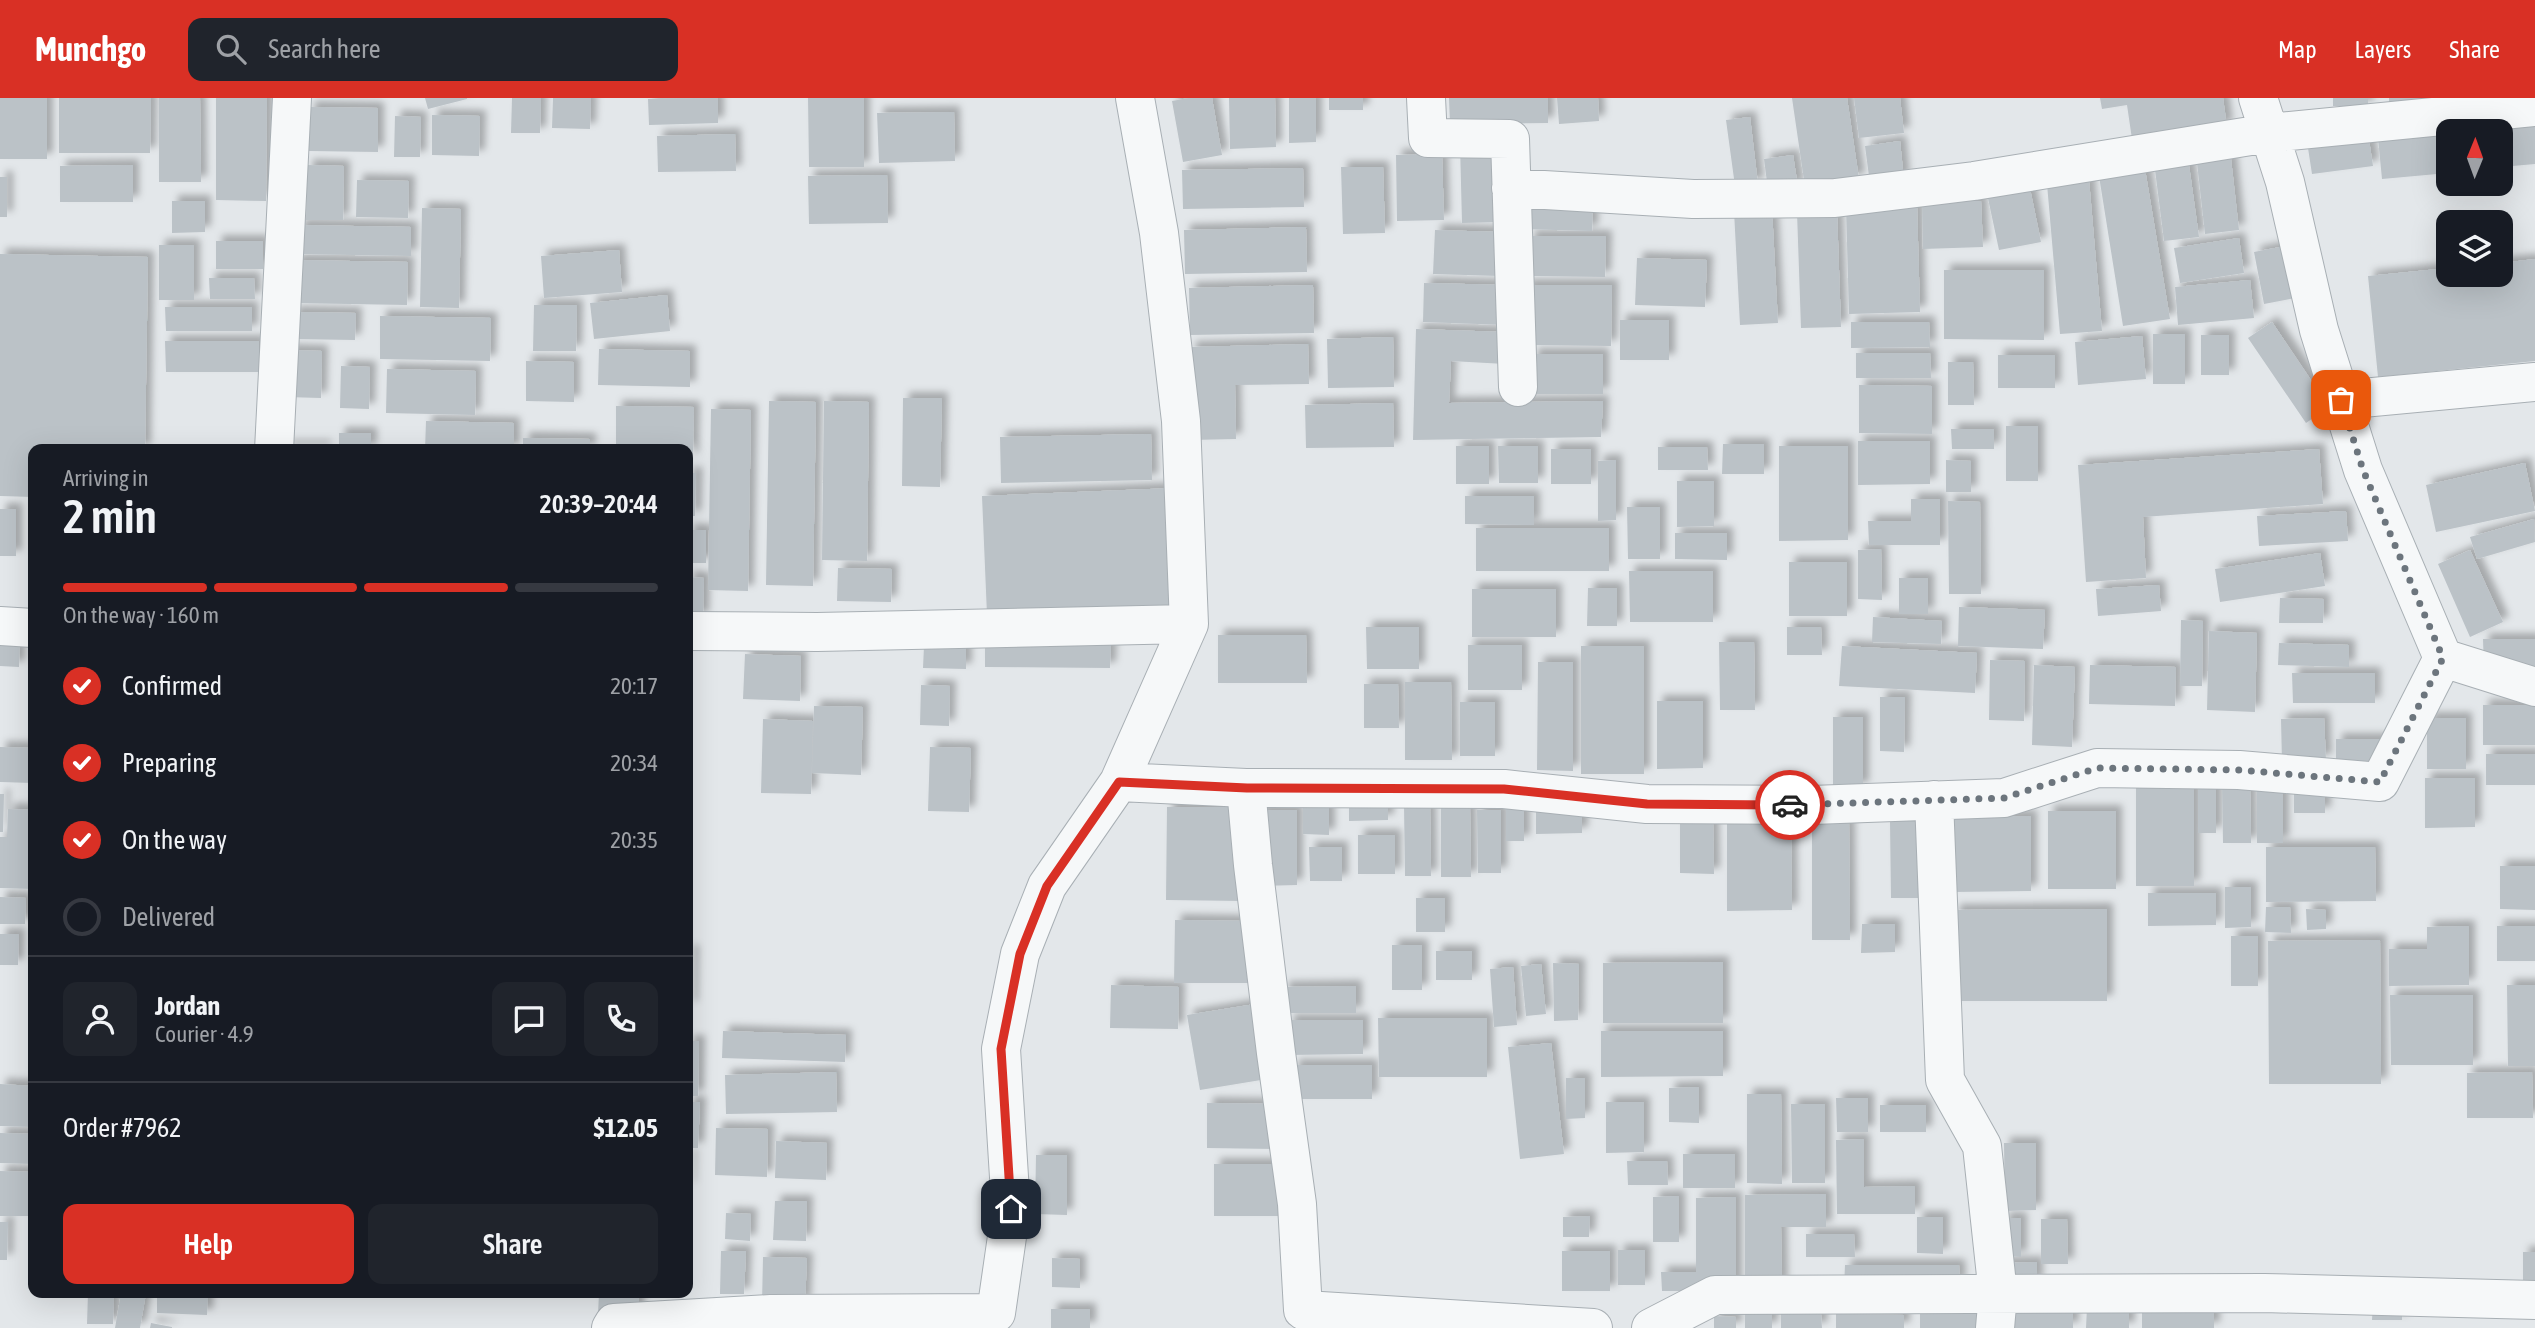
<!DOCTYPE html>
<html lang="en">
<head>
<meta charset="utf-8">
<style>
  :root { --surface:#171b24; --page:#20242c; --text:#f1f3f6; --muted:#9ea1a6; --line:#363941; --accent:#d93025 }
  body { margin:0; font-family:"Asap Condensed",sans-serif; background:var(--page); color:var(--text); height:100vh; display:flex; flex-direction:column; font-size:26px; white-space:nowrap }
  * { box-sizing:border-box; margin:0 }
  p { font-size:23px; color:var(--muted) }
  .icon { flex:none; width:38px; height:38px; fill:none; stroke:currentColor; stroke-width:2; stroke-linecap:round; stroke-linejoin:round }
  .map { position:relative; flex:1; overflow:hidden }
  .sheet { position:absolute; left:28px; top:346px; width:665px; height:854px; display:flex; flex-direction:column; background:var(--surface); border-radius:14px; box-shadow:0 7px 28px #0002 }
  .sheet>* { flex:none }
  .needle { width:46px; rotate:1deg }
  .buttons { position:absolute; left:2436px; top:21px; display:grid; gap:14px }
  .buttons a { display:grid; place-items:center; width:77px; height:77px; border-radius:14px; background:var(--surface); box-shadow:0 7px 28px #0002; font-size:35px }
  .pin { position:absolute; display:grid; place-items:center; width:60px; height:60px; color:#fff; margin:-30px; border-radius:14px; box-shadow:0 4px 10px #0006 }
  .courier { position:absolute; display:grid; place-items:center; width:70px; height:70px; margin:-35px; border:5px solid #d93025; border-radius:50%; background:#fff; color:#222; box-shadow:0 2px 9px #0007 }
  .head em { font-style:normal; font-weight:600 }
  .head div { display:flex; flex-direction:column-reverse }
  .head { display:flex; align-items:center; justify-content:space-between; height:119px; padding:0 35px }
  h1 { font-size:46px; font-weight:600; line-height:52px }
  .bar { display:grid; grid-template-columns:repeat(4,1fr); gap:10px 7px; align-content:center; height:84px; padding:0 35px }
  .bar i { height:9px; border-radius:5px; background:var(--line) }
  .bar .current { background:var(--accent) }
  .bar p { grid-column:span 4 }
  .line { display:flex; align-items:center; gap:18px; padding:0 35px; border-top:2px solid var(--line) }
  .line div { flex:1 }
  .round { display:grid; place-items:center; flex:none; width:74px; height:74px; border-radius:14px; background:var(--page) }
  ol { padding:0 35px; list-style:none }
  li { display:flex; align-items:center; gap:21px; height:77px }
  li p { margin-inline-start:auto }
  li .icon { padding:7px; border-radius:50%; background:var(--accent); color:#fff; stroke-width:4 }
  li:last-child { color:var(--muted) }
  li i { width:38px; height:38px; border:4px solid var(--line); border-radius:50% }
  .action { display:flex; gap:14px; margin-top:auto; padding:14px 35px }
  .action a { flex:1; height:80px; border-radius:14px; background:var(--accent); color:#fff; font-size:28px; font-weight:600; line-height:80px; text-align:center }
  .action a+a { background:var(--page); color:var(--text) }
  header { display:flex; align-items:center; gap:42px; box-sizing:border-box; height:98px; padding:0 35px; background:var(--accent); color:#fff }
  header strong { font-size:33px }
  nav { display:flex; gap:38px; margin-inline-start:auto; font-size:24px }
  .search { width:490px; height:63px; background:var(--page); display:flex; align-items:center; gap:18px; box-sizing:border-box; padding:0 24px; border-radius:14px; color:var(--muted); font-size:26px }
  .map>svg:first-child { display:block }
  .building { fill:#bbc2c7; filter:url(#shadow) }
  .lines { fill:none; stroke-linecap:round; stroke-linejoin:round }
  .street-casing { stroke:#a8afb4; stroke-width:40 }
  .street { stroke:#f6f8f9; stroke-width:38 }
  .done { stroke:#6c757d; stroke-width:7; stroke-dasharray:0 12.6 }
  .route { stroke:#d93025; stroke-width:9 }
</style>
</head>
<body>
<header>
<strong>Munchgo</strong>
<div class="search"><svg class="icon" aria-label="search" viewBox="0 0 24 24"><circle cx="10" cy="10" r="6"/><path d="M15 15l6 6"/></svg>Search here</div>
<nav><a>Map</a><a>Layers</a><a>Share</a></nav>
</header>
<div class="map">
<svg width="2535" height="1230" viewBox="0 0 2535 1230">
  <defs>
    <filter id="shadow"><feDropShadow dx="6" dy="-6" stdDeviation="3.5" flood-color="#0004"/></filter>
  </defs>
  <rect width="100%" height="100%" fill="#e3e7ea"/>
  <path class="building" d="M0 0H47V61H0Z
    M59 0H151L150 55H59Z
    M159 0H200L201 84H159Z
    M216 0H267L266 103 216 102Z
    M425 0H467V1L428 11Z
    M512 0H541L540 35H511Z
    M553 0H591L590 31 552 30Z
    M718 0V25L649 27 648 1Z
    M808 0H864V69H809Z
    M1189 0H1212L1222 57 1183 64 1172 3Z
    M1229 0H1275L1276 49 1230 51Z
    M1289 0H1316V44L1289 45Z
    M1329 0H1363V12H1329Z
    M1449 0H1548V25L1450 26Z
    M1557 0H1598L1599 23 1559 26Z
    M1792 0H1847L1859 81 1805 89Z
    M1854 0H1900L1904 35 1859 40Z
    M2100 0H2223L2227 29 2132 41 2127 7 2102 11Z
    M2333 0H2368V8H2333Z
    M2389 0H2421V6L2389 7Z
    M309 9 378 10V54L308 53Z
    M954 14 955 63 879 65 877 15Z
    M432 17 480 18 479 58 432 57Z
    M395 18 421 19 420 59H394Z
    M1750 19 1758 86 1735 88 1726 22Z
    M2535 24V66L2501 69V33H2462Z
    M2448 33V75L2382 81 2378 40Z
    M735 36 736 73 658 74 657 38Z
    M2369 42 2373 68 2312 76 2308 50Z
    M1900 43 1904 82 1870 86 1865 48Z
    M1500 45 1501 124 1462 125 1460 46Z
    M2230 52 2239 132 2205 136 2196 56Z
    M1442 56 1444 122 1397 123 1396 57Z
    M1793 57 1798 89 1768 92 1764 61Z
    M2188 60 2199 139 2164 143 2154 64Z
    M133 67V104H60V68Z
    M307 67 344 68 343 122H306Z
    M1341 69H1383L1385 135 1343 136Z
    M1303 70 1304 109 1183 111 1182 72Z
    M2145 71 2170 221 2123 228 2099 78Z
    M887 77 888 125 809 126 808 78Z
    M0 79H7V119H0Z
    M2028 81 2041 144 1999 152 1986 91Z
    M357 82 409 83 408 120 356 119Z
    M2089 82 2102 233 2060 236 2047 86Z
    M1522 99 1593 101 1592 133 1521 131Z
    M172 103H205V134L172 135Z
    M1981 103 1983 149 1923 151 1922 104Z
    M1917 106 1920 214 1849 216 1846 109Z
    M422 110 461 111 459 210 420 209Z
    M1772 111 1778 225 1740 227 1734 113Z
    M1837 113 1841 229 1801 230 1797 114Z
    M298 127 411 129V158L297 156Z
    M1306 129 1307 174 1185 176 1184 132Z
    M1435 132 1500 134 1499 178 1433 176Z
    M1529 138H1606L1605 179 1528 178Z
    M2239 140 2244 175 2180 185 2174 150Z
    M216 143H263V171H216Z
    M159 147H194V202H159Z
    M2285 148 2295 200 2264 206 2254 154Z
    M619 152 622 194 544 200 541 158Z
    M0 156 148 159 145 352H33V399L0 398Z
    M1637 160 1707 162 1705 209 1635 207Z
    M2535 161V263L2378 279 2368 178 2448 170V177H2501V165Z
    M294 162 408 164 407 207 293 205Z
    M1944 172H2044V242L1944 241Z
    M209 180H254L255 201H210Z
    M2250 182 2254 220 2178 227 2175 189Z
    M1424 185 1508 187 1506 227 1423 224Z
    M1313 187 1314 235 1190 237 1189 190Z
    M1524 187H1612L1611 248 1524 247Z
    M667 197 670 233 594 241 590 205Z
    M534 207H577L576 253H533Z
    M165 209H252V233H166Z
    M292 214 356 215 355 242 291 241Z
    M380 218 491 220 490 263 380 261Z
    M1620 222H1669V262H1620Z
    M1851 224H1929L1930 249 1851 250Z
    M2272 224 2329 309 2306 325 2248 240Z
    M1416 231 1505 234V266L1451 263 1449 305 1603 303 1601 339 1413 342Z
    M2153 236H2185V286H2153Z
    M2201 237H2229V277H2201Z
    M2142 238 2146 281 2078 287 2075 244Z
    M1393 239 1394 289 1328 290 1327 241Z
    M165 243H259V274H166Z
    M1308 246 1309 286 1235 287 1236 341 1191 342 1190 249Z
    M599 251 690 253V289L598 287Z
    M287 252 322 253 321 300 286 299Z
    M1856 255H1930L1931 280H1856Z
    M1532 256H1603V296H1532Z
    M1998 257H2055V290H1998Z
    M526 263 574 264V304L526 303Z
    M1948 264H1973L1974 307H1948Z
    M341 268 370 269 369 311 340 310Z
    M387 271 476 273 475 317 386 315Z
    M1859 287 1932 288V336L1859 335Z
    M903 300H942L940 389 902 388Z
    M769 303 816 304 813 488 766 487Z
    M824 303 869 304 867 463 822 462Z
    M1393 305 1394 349 1306 350 1305 307Z
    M616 308 694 309 693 360H688V352H616Z
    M711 311 751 312 748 493 708 492Z
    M426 323 514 325V352H425Z
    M2006 328H2038V383H2006Z
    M1951 331H1994V351H1952Z
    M339 335H371V352H339Z
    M1151 336 1152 382 1001 385 1000 339Z
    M523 340 590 341V352H523Z
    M1858 343H1930V386L1858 387Z
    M1723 346H1764V376H1722Z
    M285 348H325V352H285Z
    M1456 348H1489V386H1456Z
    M1498 348H1538V385H1499Z
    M1779 348H1848V442L1779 443Z
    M1658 349H1707L1708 372H1658Z
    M1551 351H1591V386H1551Z
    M2319 351 2323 406 2143 419 2146 480 2086 484 2078 367Z
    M1616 362V422L1598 423V363Z
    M1946 362 1971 363V394H1946Z
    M2525 365 2535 413 2436 434 2426 387Z
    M688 375H696L695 418H688Z
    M1677 383H1714V428L1677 429Z
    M1174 390 1179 509 987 517 982 398Z
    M1465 398H1534V427L1465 426Z
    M1911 401H1940V447H1869L1868 423H1911Z
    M1948 403 1980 404 1981 496H1949Z
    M1627 409H1660V461H1628Z
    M0 411H16V458H0Z
    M2346 413 2348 443 2259 448 2257 418Z
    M2534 421 2535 444 2477 461 2470 439Z
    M1476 430H1609V473H1476Z
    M688 432H706V465H688Z
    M1675 435H1727V462L1675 461Z
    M1881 451 1882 502 1858 501V452Z
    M2470 452 2503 524 2470 539 2438 466Z
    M2320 455 2325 488 2220 504 2215 471Z
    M1789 464H1847V518H1789Z
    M838 470 892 471 891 504 837 503Z
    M1629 473H1713V524H1630Z
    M688 479 704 480 703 520H688Z
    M1899 480H1928V516H1899Z
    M2159 487 2161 513 2098 518 2096 491Z
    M1588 490H1617V528H1587Z
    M1472 491H1556V539H1472Z
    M2280 500 2324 501 2323 525H2279Z
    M1959 509 2045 512 2043 551 1958 548Z
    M1873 519 1942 523 1941 546 1872 544Z
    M2181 522 2203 523 2202 588H2180Z
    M1366 529H1419V571H1367Z
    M1787 529H1821L1822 557H1787Z
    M2209 533 2257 535 2255 614 2207 612Z
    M1218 537H1306L1307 585H1218Z
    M0 540 20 541 19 569 0 568Z
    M2483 541H2535V570H2484Z
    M1719 544H1754L1755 612H1720Z
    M2279 545 2349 547V569L2278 567Z
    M985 546 1111 547 1110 570 985 569Z
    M1468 547H1522V592H1468Z
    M924 548 966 549V571L923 570Z
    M1581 548H1644V676H1581Z
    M1842 548 1977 555 1975 595 1839 588Z
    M745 556 801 558 800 603 743 601Z
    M1990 562 2025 563 2024 623 1989 622Z
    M1538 564H1573V673L1537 672Z
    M2034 567 2075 569 2072 649 2032 647Z
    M2090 567 2176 569 2175 608 2089 606Z
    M2292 575H2375V605H2293Z
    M1405 584H1451L1452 662H1405Z
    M1364 586H1398L1399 630H1364Z
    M921 587 950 588 949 628 920 627Z
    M1880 599H1905L1904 654 1880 653Z
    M1657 603H1703V670L1657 671Z
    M1460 604H1495V658H1460Z
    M2483 607H2535V647H2483Z
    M814 608 863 609 861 677 812 675Z
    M1833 619H1863V690H1833Z
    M2324 620 2326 662 2282 664 2281 621Z
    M2427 620H2466V671H2427Z
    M763 621 813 623 811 696 761 695Z
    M2336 641H2383V670L2336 669Z
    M0 649 33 650V685L0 684Z
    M930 649 971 650 969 714 928 713Z
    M2486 656H2535V687H2486Z
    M2136 678H2194V788H2136Z
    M2425 680H2475V729L2425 730Z
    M2198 681H2216V735H2198Z
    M2257 684H2283V745H2257Z
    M2222 685H2250L2251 745H2223Z
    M2294 689H2325V715H2294Z
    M0 696H4L3 734H0Z
    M1349 700H1388V722L1349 723Z
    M1536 704H1582V735L1536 736Z
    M1506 705H1524V743H1506Z
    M1430 706 1431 778H1405L1404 707Z
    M1441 708 1470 709 1471 779H1441Z
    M1167 709H1244L1243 803 1166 802Z
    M1329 709V737L1303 736V710Z
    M8 711 33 712V791L0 790V739H7Z
    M1258 712H1297V787L1259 788Z
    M1477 712H1501V775H1478Z
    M2048 713H2116V791H2048Z
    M2031 718V793L1952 794 1951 719Z
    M1727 719H1791L1792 812 1727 813Z
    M1680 720H1713L1714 776 1680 775Z
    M1812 720H1849L1850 842H1812Z
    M1890 723H1925V800H1891Z
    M1358 737H1395V776H1358Z
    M1309 749H1342V783H1310Z
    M2266 749H2375L2376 803 2266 804Z
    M2500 768H2535V812L2500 811Z
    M2225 789H2251V829L2225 830Z
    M2148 795H2216V827L2148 828Z
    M0 799 26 800 25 826H0Z
    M1416 800H1445V834H1416Z
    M2266 809H2290L2291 835 2265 834Z
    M2107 811V903H1953L1954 812Z
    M2306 811 2326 812V831L2307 832Z
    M1175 822 1249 823V885H1174Z
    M1862 826H1895V854L1861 855Z
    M2469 828V887L2389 888V851H2427V829Z
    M2497 828H2535V863H2497Z
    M0 836H19L18 867H0Z
    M2231 838H2258V888H2231Z
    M2380 842 2381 986H2269L2268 843Z
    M1392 847H1422V892H1392Z
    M688 852 693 853 692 909H688Z
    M1436 853H1472V882H1436Z
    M1723 864V925H1603V865Z
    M1553 865 1579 866 1578 922 1554 923Z
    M1541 866 1546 916 1526 918 1521 868Z
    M1513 869 1517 927 1494 929 1490 871Z
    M1111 887 1179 889 1178 931 1110 930Z
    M2507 887H2535V968H2508Z
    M1356 888V915H1283V889Z
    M2390 897H2473V967H2391Z
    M1255 906 1267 981 1200 992 1187 917Z
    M1378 920H1487V979H1379Z
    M1288 922H1363V956L1288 957Z
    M723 933 846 937 845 964 722 960Z
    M1601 933H1723V978L1601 979Z
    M688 943H699L698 998H688Z
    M1551 945 1564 1056 1520 1061 1508 949Z
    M1293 967H1372V1001H1293Z
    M836 974 837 1014 726 1016 725 977Z
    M2532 974 2533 1020H2467V975Z
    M1566 980H1585V1020L1566 1021Z
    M0 986 33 988V1029L0 1028Z
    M1699 989V1025L1669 1024V990Z
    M1747 996H1781L1782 1086 1747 1085Z
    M1836 1000H1868V1034H1837Z
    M688 1004H700L698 1050H688Z
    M1606 1004H1644V1054L1606 1055Z
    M1207 1005 1275 1006V1051L1207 1050Z
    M1791 1006H1825V1085H1792Z
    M1880 1007H1926V1034H1880Z
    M716 1030 768 1031 767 1079 715 1077Z
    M0 1035 33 1036V1066L0 1065Z
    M1864 1041V1089L1915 1088V1116H1837L1836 1042Z
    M776 1043 827 1045 826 1082 775 1080Z
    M2004 1045H2036V1112L2005 1113Z
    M1683 1056H1735V1090H1683Z
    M688 1057 691 1058 690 1090H688Z
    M1036 1057H1067V1117L1035 1116Z
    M1627 1063H1667L1668 1087H1628Z
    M1214 1066H1285V1118H1214Z
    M0 1073 33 1074V1118H0Z
    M1826 1096V1129H1781L1782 1189H1745V1097Z
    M1679 1098V1144H1653V1099Z
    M1736 1099V1193H1662L1661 1174H1696V1100Z
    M775 1103H807L806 1143 773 1142Z
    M726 1115 751 1116 750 1143 725 1141Z
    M1590 1118 1589 1139H1563V1119Z
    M1917 1119H1943V1156L1917 1155Z
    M2003 1120H2021V1159L2003 1158Z
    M2041 1121H2067L2068 1166H2041Z
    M0 1124H8L7 1162H0Z
    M1806 1136H1854L1855 1159H1806Z
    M1618 1152H1645V1187H1618Z
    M721 1153H746L744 1196H720Z
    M1562 1153H1610V1193H1562Z
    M2523 1154H2535V1200H2523Z
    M763 1159 807 1160 805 1206H762Z
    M1052 1160 1080 1161V1190L1052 1189Z
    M2037 1164V1186H2002V1165Z
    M1845 1167H1959L1960 1187 1844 1189Z
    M88 1195H114L113 1226H87Z
    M121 1195H146L140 1230H115Z
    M599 1195H639V1217L598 1216Z
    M157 1199 208 1200 207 1217 157 1215Z
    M2373 1205H2402V1222H2372Z
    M2004 1208 2073 1209V1230H2004Z
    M2087 1209 2129 1210V1230H2086Z
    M2142 1210H2214V1230H2142Z
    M1051 1211H1090V1230H1051Z
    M1920 1211 1978 1212V1230H1920Z
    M1745 1214H1772V1230H1745Z
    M1781 1216H1821L1822 1230H1781Z
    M1836 1216 1904 1217V1230H1836Z
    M1714 1218 1736 1219V1230H1714Z
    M151 1225 172 1229V1230H150Z"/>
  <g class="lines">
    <defs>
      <path id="street" d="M1426 0 1428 40 1510 41 1518 289
        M2258 0 2285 84 2319 232 2363 372 2443 560 2535 589
        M1511 90 1693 101 1835 100 1974 83 2269 35 2535 9
        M2341 302 2535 284
        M274 352 292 0
        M0 528 33 530
        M688 533 817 534 1189 526
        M1119 684 1246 690 1253 767 1276 955 1297 1106 1303 1212 1334 1230
        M1246 690 1504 691 1647 706 1812 707 2004 700 2097 670 2239 672 2380 684 2443 560
        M1934 702 1945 982 1982 1048 1998 1196 1995 1230
        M1305 1212 1593 1230
        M611 1230 614 1225 771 1216 996 1215 1011 1111 1001 951 1020 856 1047 788 1119 684 1189 526 1181 323 1159 135 1135 0
        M1651 1230 1715 1197 2264 1195 2535 1202"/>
    </defs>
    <use href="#street" class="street-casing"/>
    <use href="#street" class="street"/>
  </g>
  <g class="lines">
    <path class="done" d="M1790 707 2004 700 2097 670 2239 672 2380 684 2443 560 2363 372 2341 302"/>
    <path class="route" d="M1011 1111 1001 951 1020 856 1047 788 1119 684 1247 690 1504 691 1647 706 1790 707"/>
  </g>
</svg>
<div class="buttons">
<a><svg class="needle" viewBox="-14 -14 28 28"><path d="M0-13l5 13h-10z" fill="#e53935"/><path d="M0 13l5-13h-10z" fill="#9ea1a6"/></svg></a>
<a><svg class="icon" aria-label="layers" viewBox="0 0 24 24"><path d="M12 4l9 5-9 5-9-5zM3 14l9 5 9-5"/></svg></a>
</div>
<div class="pin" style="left:2341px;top:302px;background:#ea580c"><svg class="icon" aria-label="bag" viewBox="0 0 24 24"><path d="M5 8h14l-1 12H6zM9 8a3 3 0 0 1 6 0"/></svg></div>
<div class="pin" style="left:1011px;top:1111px;background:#1f2937"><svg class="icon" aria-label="home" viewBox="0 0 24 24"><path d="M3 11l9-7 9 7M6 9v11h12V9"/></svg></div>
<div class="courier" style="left:1790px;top:707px"><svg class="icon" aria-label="car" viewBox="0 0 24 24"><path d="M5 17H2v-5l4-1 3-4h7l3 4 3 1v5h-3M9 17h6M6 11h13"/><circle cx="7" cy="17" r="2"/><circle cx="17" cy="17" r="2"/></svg></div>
<section class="sheet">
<div class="head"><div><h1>2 min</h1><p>Arriving in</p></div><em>20:39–20:44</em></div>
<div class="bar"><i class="current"></i><i class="current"></i><i class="current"></i><i></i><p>On the way · 160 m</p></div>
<ol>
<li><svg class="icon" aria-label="check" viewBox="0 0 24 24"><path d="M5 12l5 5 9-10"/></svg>Confirmed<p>20:17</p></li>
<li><svg class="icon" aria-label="check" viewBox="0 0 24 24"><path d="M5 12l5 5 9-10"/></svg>Preparing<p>20:34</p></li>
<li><svg class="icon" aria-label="check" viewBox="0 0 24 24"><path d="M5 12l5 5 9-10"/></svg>On the way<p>20:35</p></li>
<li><i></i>Delivered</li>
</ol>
<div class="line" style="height:126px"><a class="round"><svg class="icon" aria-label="person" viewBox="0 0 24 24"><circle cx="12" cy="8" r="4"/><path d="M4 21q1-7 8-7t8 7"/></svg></a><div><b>Jordan</b><p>Courier · 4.9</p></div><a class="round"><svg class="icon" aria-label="chat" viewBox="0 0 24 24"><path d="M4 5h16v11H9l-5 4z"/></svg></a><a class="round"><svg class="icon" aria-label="phone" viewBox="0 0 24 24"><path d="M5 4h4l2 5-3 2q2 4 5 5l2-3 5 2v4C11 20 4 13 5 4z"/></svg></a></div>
<div class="line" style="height:91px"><div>Order #7962</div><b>$12.05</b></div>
<div class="action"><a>Help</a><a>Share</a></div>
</section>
</div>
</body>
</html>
